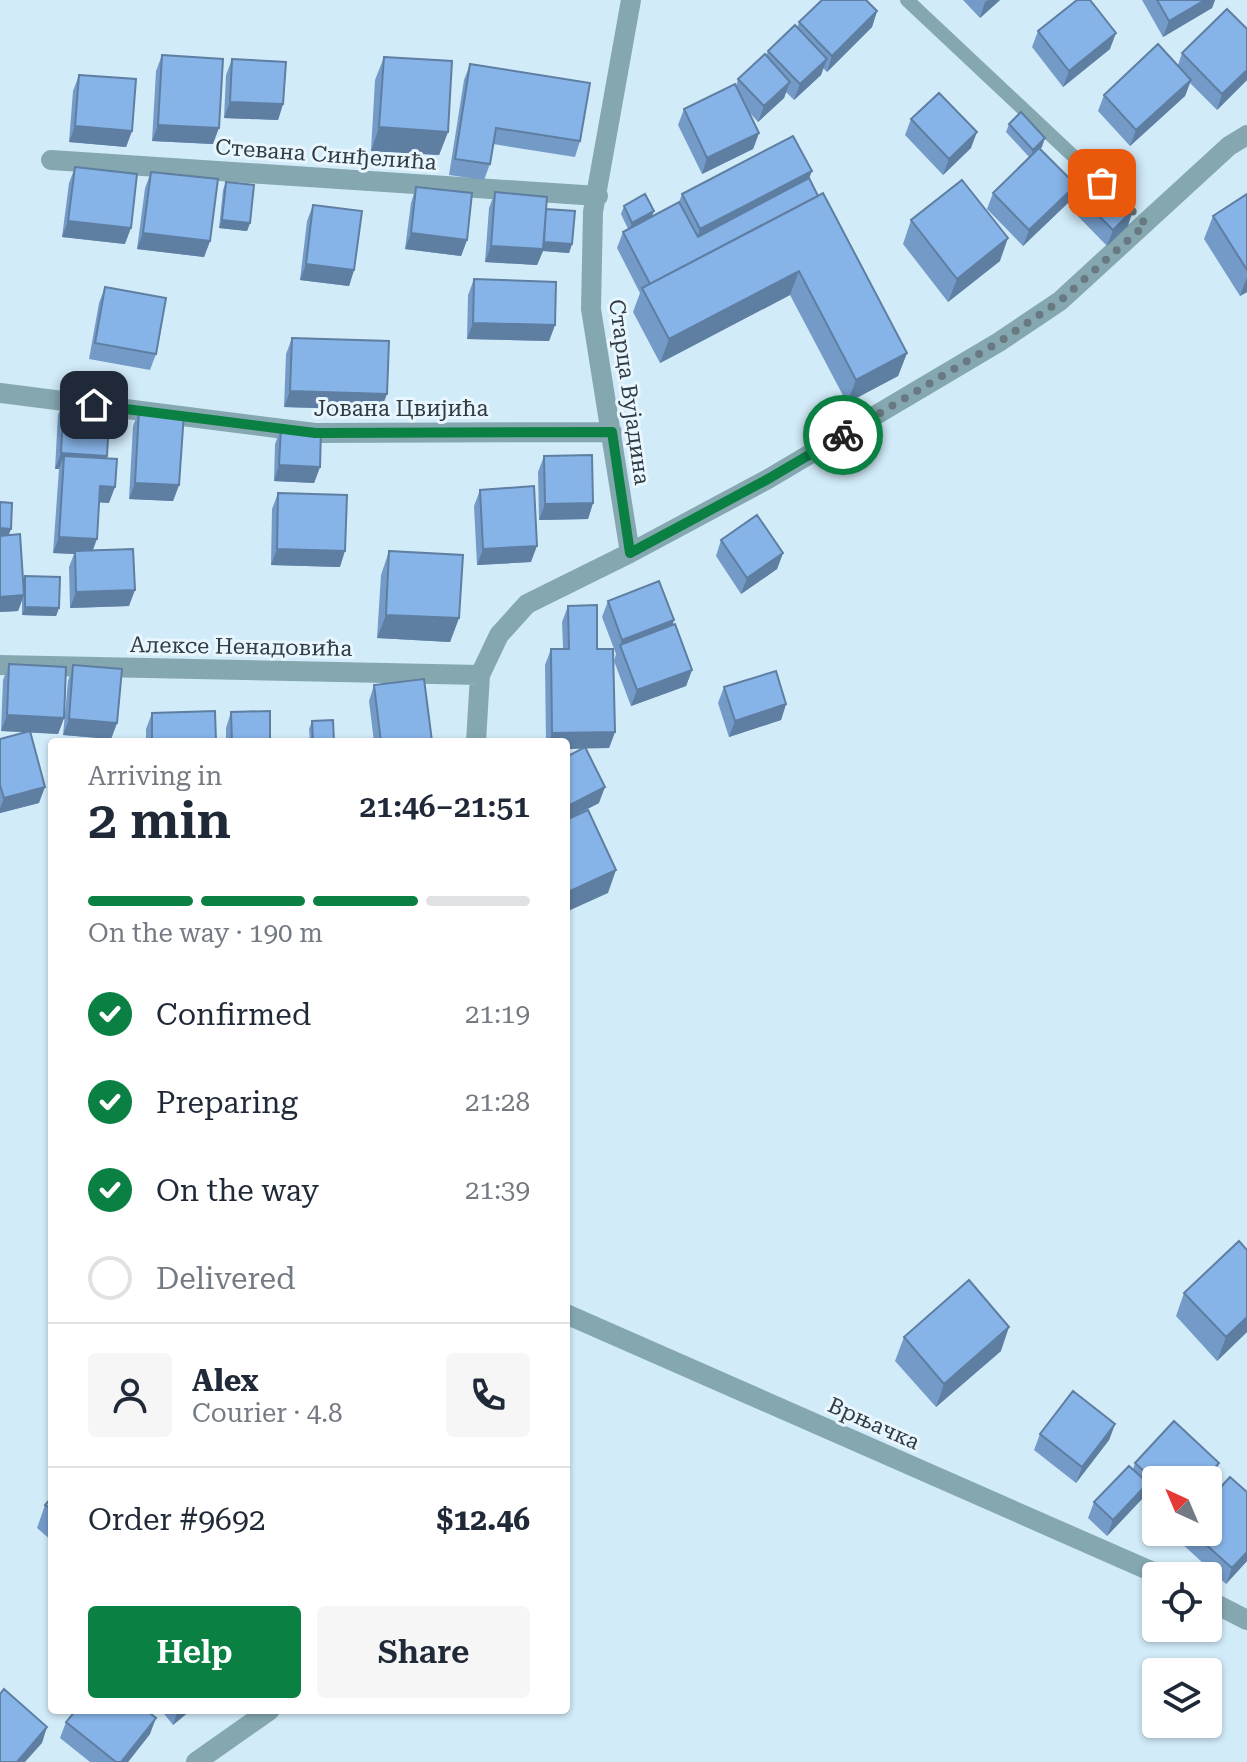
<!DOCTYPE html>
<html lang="en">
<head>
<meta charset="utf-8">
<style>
  :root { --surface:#fff; --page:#f6f6f7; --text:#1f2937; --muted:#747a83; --line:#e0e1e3; --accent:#0b8043 }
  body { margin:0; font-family:"Roboto Serif",serif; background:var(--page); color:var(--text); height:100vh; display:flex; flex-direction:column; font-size:30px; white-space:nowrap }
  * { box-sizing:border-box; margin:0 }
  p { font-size:26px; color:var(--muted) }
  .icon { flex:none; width:44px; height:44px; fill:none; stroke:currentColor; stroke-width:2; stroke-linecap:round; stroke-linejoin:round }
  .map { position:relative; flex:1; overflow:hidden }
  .details { position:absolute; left:48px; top:738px; width:522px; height:976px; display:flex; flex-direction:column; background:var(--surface); border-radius:8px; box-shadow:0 2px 6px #0004 }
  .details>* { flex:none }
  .needle { width:52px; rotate:316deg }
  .buttons { position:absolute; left:1142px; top:1466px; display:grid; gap:16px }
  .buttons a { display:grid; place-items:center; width:80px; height:80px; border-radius:8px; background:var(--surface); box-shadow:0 2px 6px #0004; font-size:40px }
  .pin { position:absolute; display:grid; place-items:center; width:68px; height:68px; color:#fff; margin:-34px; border-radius:16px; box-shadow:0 4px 12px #0006 }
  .courier { position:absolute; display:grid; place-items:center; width:80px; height:80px; margin:-40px; border:6px solid #0b8043; border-radius:50%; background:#fff; color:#222; box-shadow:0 2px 10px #0007 }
  .overview em { font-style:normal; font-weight:600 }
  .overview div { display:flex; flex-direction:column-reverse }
  .overview { display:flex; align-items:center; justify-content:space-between; height:136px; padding:0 40px }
  h1 { font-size:52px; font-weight:600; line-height:60px }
  .bar { display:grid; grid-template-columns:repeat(4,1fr); gap:12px 8px; align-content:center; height:96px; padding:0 40px }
  .bar i { height:10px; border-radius:6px; background:var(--line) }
  .bar .active { background:var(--accent) }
  .bar p { grid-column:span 4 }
  .line { display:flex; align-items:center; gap:20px; padding:0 40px; border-top:2px solid var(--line) }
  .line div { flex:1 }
  .round { display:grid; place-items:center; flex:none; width:84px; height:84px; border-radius:8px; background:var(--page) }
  ol { padding:0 40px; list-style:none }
  li { display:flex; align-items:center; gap:24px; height:88px }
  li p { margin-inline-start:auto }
  li .icon { padding:8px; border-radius:50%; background:var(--accent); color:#fff; stroke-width:4 }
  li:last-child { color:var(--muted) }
  li i { width:44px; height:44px; border:4px solid var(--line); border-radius:50% }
  .action { display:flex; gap:16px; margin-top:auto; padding:16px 40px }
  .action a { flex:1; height:92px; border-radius:8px; background:var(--accent); color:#fff; font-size:32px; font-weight:600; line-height:92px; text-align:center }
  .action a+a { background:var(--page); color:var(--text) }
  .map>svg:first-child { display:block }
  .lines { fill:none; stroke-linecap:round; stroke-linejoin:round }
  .service { stroke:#85a8b0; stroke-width:14 }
  .minor { stroke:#85a8b0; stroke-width:20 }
  .wall { fill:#749bc8 }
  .shaded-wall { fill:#5e7ea2 }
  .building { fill:#87b4e8; stroke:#5e7ea2; stroke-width:2 }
  .done { stroke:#697981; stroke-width:8; stroke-dasharray:0 14.4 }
  .route { stroke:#0b8043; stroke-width:10 }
  .labels { text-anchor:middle; stroke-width:6; stroke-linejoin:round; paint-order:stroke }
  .street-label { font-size:22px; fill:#313b40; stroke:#e7f6ff }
</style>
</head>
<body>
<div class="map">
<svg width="1247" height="1762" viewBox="0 0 1247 1762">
  <rect width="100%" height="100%" fill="#d2ebf9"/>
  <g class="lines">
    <path class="service" d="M907 0 1104 185"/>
    <path class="minor" d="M51 160 598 196
      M0 393 315 433 612 432
      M630 553 591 309 593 212 631 0
      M0 665 480 675
      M476 742 480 675 499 635 527 604 630 553 768 479 999 342 1060 301 1229 146 1247 135
      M566 1314 1162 1576
      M1208 1600 1247 1620
      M196 1762 270 1710"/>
  </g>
  <path class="wall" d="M963 0H1000L980 18Z
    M1142 0H1215L1212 8 1163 37Z
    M877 11 872 27 827 72 823 68 821 75 794 100 786 92 784 98 758 122 749 112 759 133 753 149 702 174 678 125 684 109 736 86 738 79 766 56 768 51 797 28 799 22Z
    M1247 29V80L1217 110 1190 83 1185 96 1130 146 1098 111 1104 95 1178 65 1182 53Z
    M1038 31 1110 49 1063 87 1032 47Z
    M162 55 213 144 152 141 156 71Z
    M384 57 448 132 439 155 371 151 375 80Z
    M232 59 283 104 278 120 224 118 226 75Z
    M470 64 580 141 575 157 493 144 490 164 484 180 449 175 464 80Z
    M79 75 132 131 126 147 69 142 73 91Z
    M911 119 971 148 943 175 905 135Z
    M1009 124 1042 147 1040 149 1070 201 1023 246 987 209 993 193 1029 157 1006 132Z
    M75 167 125 244 62 237 69 183Z
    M151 172 210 241 204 257 137 249 145 188Z
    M809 178 907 353 898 376 847 403 790 295 660 363 633 312 640 293 617 248 623 232 628 229 621 214 624 206 652 216 679 202 682 194Z
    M226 182 250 223 247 231 219 228 223 190Z
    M416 187 467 240 461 256 405 249 411 203Z
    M1074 191 1128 226 1107 246 1069 207Z
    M495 192 546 209 572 244 569 253 543 251 537 265 485 262 489 208Z
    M1247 194V292L1240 296 1204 239 1213 216Z
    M313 205 354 270 349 286 300 280 307 221Z
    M911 220 1000 261 948 302 903 244Z
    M474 279 555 325 549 341 467 339 468 295Z
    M105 287 156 354 150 370 89 359 99 303Z
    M292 338 381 410 284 407 286 354Z
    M64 399 107 456 106 458 109 503 99 502 93 550 129 606 70 608 69 567 74 554 53 553 59 469H55L58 415Z
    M139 410 179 485 173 501 129 499 133 426Z
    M281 428 320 467 314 483 274 481 275 444Z
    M544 456 593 503 588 519 539 520 538 472Z
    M480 490 531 562 477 565 474 506Z
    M278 493 340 567 271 565 272 509Z
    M0 502 23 583 25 576 59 608 56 616 22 615V600L18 611 0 612Z
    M721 540 783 553 777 569 741 594 716 556Z
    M389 551 459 618 450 642 377 638 381 575Z
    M608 601 674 620 672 625 692 670 686 686 631 706 614 661 616 654 602 617Z
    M568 606 597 649 615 732 609 748H585L599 803 566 820 582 748 566 749V742H546L545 665 551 649H563L562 622Z
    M9 664 64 718 58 734 30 732 39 803 0 813V739L28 732 1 731 3 680Z
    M73 665 117 723 111 739 63 735 68 681Z
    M374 685 432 741 431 742H374L369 701Z
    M724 687 786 704 781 720 729 737 718 703Z
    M231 712 270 742H226V728Z
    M152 713 216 742H146V729Z
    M312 721 334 742H310L309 729Z
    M1184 1293 1247 1332 1217 1361 1176 1316Z
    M904 1337 1001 1351 936 1407 895 1361Z
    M1115 1424 1109 1440 1076 1483 1034 1450 1040 1434Z
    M1135 1463 1214 1479 1208 1485V1480H1156V1504L1144 1493 1142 1499 1107 1536 1088 1518 1094 1502 1133 1469Z
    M52 1497V1541L37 1528 45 1505Z
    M1183 1532H1208L1247 1561 1226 1584 1180 1542Z
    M161 1710H191L173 1725Z
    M66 1722 150 1734 128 1762H90L60 1738Z"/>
  <path class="shaded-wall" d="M988 0H1000L980 18 985 2Z
    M1205 0H1215L1212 8 1163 37 1169 21Z
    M877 11 872 27 827 72 832 56Z
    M1116 33 1110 49 1063 87 1069 71Z
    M827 59 821 75 794 100 800 84Z
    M1247 70V80L1217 110 1222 94Z
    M1191 80 1185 96 1130 146 1136 130Z
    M790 82 784 98 758 122 764 106Z
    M230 102 283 104 278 120 224 118Z
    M158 125 219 128 213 144 152 141Z
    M75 126 132 131 126 147 69 142Z
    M379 127 448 132 439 155 371 151Z
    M977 132 971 148 943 175 949 159Z
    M759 133 753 149 702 174 707 158Z
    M1045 138 1042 147 1030 158 1033 150Z
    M812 171 803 194 692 253 700 229Z
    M1076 185 1070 201 1023 246 1029 230Z
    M1133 210 1128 226 1107 246 1113 230Z
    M654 211 651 219 629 231 632 223Z
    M222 220 250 223 247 231 219 228Z
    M68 221 131 228 125 244 62 237Z
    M143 233 210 241 204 257 137 249Z
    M411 233 467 240 461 256 405 249Z
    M1008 238 1000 261 948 302 957 279Z
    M541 242 572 244 569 253 543 251 537 265 485 262 491 246Z
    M306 264 354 270 349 286 300 280Z
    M799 271 790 295 660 363 669 339Z
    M1247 277V292L1240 296Z
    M473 323 555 325 549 341 467 339Z
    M907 353 898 376 847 403 856 380Z
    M290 391 387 394 381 410 284 407Z
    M61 453 107 456 101 472 64 456 59 469H55Z
    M279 465 320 467 314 483 274 481Z
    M135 483 179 485 173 501 129 499Z
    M100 486 115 487 109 503 94 502Z
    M593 503 588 519 539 520 545 504Z
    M0 528 11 529 5 545H0Z
    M59 537 97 539 91 555 75 551 74 554 53 553Z
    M537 546 531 562 477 565 483 549Z
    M277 549 345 551 340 567 271 565Z
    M783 553 777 569 741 594 747 578Z
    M135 590 129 606 70 608 76 592Z
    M24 595 18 611 0 612V597Z
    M25 607 59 608 56 616 22 615Z
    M386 615 459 618 450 642 377 638Z
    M674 620 669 636 620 646 622 640Z
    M692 670 686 686 631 706 637 690Z
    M786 704 781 720 729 737 735 721Z
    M7 715 64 718 58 734 1 731Z
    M69 719 117 723 111 739 63 735Z
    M615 732 609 748 566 749V742H549L552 733Z
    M45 787 39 803 0 813V808L4 798Z
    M605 787 599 803 566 820V807Z
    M616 870 608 893 566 912V893Z
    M1247 1317V1332L1217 1361 1226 1337Z
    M1009 1327 1001 1351 936 1407 944 1384Z
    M1115 1424 1109 1440 1076 1483 1082 1467Z
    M1219 1463 1214 1479 1208 1485V1480H1203Z
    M1148 1483 1142 1499 1107 1536 1113 1520Z
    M1247 1552V1561L1226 1584 1232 1568Z
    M178 1710H191L173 1725Z
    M156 1718 150 1734 128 1762H121Z
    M47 1727 42 1743 25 1762H17Z"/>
  <path class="building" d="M822 0H866L877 11 832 56 799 22Z
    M1077 0H1090L1116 33 1069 71 1038 31Z
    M1157 0H1205L1169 21Z
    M1227 9 1247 29V70L1222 94 1182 53Z
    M795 25 827 59 800 84 768 51Z
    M1158 44 1191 80 1136 130 1104 95Z
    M765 54 790 82 764 106 738 79Z
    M162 55 223 59 219 128 158 125Z
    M384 57 452 61 448 132 379 127Z
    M232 59 286 62 283 104 230 102Z
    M470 64 590 83 580 141 496 128 490 164 455 159Z
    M79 75 136 79 132 131 75 126Z
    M735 84 759 133 707 158 684 109Z
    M939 93 977 132 949 159 911 119Z
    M1021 112 1045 138 1033 150 1009 124Z
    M793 136 812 171 700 229 682 194Z
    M1039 148 1076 185 1029 230 993 193Z
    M75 167 137 174 131 228 68 221Z
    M1095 171 1133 210 1113 230 1074 191Z
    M151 172 218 179 210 241 143 233Z
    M809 178 818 196 650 284 623 232 679 202 698 237Z
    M962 180 1008 238 957 279 911 220Z
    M226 182 254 185 250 223 222 220Z
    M416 187 472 193 467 240 411 233Z
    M495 192 547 197 543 249 491 246Z
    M823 193 907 353 856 380 799 271 669 339 642 288Z
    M645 194 654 211 632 223 624 206Z
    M1247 194V270L1213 216Z
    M313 205 362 211 354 270 306 264Z
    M546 209 575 211 572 244 544 242Z
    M474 279 556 282 555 325 473 323Z
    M105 287 166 298 156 354 95 343Z
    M292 338 389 341 387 394 290 391Z
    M64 399 110 401 107 456 61 453Z
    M139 410 184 413 179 485 135 483Z
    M281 428 321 429 320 467 279 465Z
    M592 455 593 503 545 504 544 456Z
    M64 456 117 459 115 487 100 486 97 539 59 537Z
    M534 486 537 546 483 549 480 490Z
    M278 493 347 495 345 551 277 549Z
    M0 502 12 503 11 529 0 528Z
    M757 515 783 553 747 578 721 540Z
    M20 534 24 595 0 597V536Z
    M133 549 135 590 76 592 75 551Z
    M389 551 463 555 459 618 386 615Z
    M25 576 60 577 59 608 25 607Z
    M659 581 674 620 622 640 608 601Z
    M597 605V649H613L615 732 552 733 551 649H569L568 606Z
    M675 624 692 670 637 690 620 645Z
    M9 664 66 667 64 718 7 715Z
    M73 665 122 669 117 723 69 719Z
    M776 671 786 704 735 721 724 687Z
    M424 679 432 741 381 742 374 685Z
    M215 711 216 742H152V713Z
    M270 711V742H232L231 712Z
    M333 720 334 742H313L312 721Z
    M30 731 45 787 4 798 0 785V739Z
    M585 747 605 787 566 807V757Z
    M588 810 616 870 566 893V820Z
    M1239 1241 1247 1250V1317L1226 1337 1184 1293Z
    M969 1280 1009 1327 944 1384 904 1337Z
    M1073 1391 1115 1424 1082 1467 1040 1434Z
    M1174 1421 1219 1463 1203 1480H1156V1482L1135 1463Z
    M1129 1466 1148 1483 1113 1520 1094 1502Z
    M1230 1477 1247 1492V1552L1232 1568 1192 1532H1208V1501Z
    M52 1497V1510L45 1505Z
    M4 1689 47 1727 17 1762H0V1694Z
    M76 1710H146L156 1718 121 1762H116L66 1722Z"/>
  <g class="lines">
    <path class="done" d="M843 435 999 342 1060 301 1146 224 1102 183"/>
    <path class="route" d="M94 405 315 433 612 432 630 553 768 479 843 435"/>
  </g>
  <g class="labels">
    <g class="street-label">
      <text transform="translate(326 154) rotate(4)" y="8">Стевана Синђелића</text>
      <text transform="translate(630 392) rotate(82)" y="8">Старца Вујадина</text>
      <text x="401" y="416">Јована Цвијића</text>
      <text transform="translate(241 646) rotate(1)" y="8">Алексе Ненадовића</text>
      <text transform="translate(874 1423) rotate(24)" y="8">Врњачка</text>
    </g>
  </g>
</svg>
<div class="buttons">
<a><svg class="needle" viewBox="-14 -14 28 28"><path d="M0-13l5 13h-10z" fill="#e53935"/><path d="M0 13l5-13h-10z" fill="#747a83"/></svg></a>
<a><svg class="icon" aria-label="locate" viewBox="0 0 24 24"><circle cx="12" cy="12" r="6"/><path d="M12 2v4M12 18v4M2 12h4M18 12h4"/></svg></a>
<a><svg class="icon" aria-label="layers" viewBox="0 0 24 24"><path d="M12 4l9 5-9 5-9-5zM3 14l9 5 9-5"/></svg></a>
</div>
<div class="pin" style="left:1102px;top:183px;background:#ea580c"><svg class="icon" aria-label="bag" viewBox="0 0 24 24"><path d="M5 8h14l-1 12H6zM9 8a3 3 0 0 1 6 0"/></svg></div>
<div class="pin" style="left:94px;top:405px;background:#1f2937"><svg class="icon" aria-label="home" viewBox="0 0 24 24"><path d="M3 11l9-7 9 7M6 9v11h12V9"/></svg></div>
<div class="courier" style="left:843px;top:435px"><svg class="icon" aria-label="bike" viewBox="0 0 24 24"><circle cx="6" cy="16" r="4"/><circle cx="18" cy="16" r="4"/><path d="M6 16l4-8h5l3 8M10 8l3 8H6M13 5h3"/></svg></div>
<section class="details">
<div class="overview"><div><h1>2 min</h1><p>Arriving in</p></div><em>21:46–21:51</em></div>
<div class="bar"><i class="active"></i><i class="active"></i><i class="active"></i><i></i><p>On the way · 190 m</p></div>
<ol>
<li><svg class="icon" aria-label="check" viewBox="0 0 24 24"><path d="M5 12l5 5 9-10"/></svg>Confirmed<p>21:19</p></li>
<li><svg class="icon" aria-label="check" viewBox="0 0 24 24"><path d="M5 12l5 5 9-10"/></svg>Preparing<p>21:28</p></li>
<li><svg class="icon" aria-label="check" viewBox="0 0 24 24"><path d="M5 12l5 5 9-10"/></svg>On the way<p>21:39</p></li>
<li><i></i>Delivered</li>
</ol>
<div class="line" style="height:144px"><a class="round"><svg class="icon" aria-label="person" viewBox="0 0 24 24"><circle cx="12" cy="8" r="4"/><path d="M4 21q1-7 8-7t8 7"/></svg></a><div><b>Alex</b><p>Courier · 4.8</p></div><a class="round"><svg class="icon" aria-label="phone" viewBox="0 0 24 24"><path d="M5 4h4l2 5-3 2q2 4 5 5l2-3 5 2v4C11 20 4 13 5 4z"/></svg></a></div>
<div class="line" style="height:104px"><div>Order #9692</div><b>$12.46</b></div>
<div class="action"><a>Help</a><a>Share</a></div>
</section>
</div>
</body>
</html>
